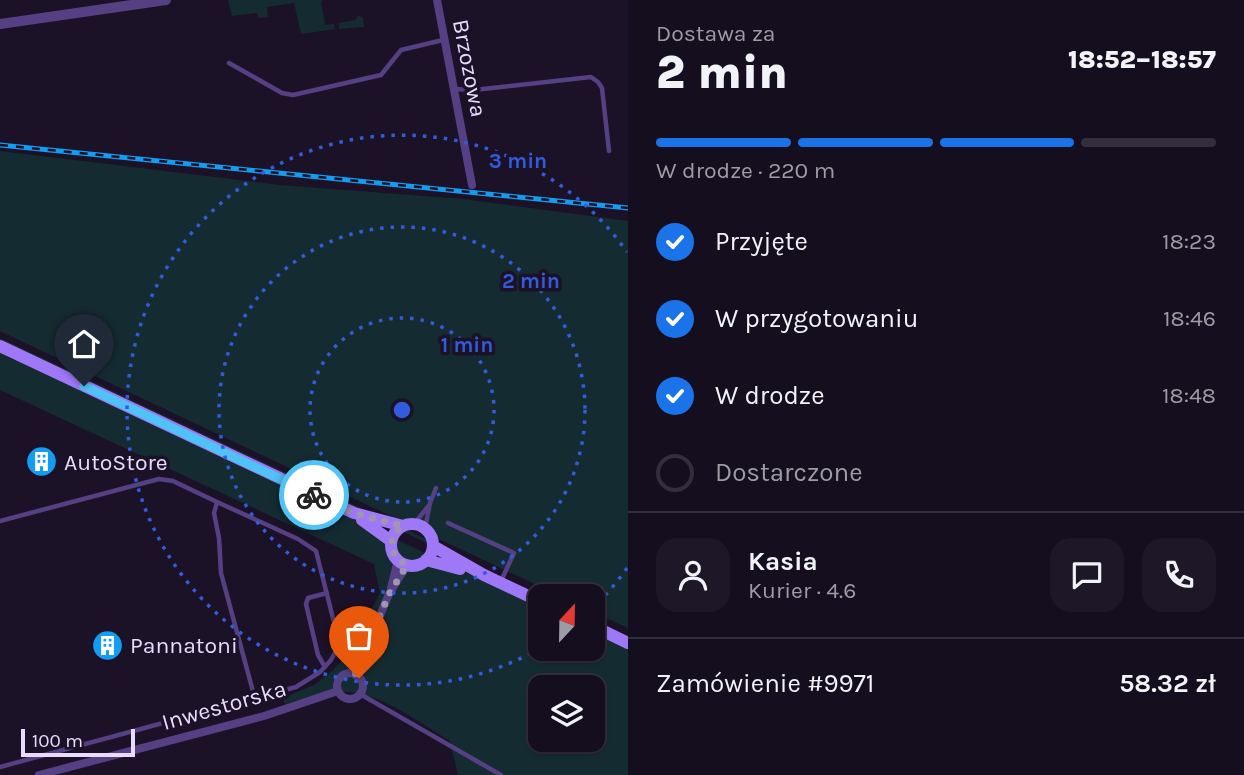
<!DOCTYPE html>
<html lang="pl">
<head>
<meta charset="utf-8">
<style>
  :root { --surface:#150e1e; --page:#1e1727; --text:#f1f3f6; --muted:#9d9ca4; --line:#342e3c; --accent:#1a73e8 }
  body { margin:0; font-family:Karla,sans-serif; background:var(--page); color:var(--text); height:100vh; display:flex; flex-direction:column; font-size:26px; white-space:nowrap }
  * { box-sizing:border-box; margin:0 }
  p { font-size:23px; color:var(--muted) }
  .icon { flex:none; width:38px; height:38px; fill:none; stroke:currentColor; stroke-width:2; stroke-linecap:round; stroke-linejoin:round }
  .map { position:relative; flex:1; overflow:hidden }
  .side { display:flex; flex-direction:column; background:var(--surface); width:616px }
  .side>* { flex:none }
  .needle { width:46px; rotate:22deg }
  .buttons { position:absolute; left:528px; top:584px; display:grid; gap:14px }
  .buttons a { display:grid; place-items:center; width:77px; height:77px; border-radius:14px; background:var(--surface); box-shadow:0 2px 5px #0004,0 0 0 2px var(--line); font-size:35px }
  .scale { position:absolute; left:21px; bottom:18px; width:114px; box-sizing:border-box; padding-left:7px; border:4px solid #e8dbfd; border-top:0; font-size:19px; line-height:24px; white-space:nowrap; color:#e8dbfd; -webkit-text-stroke:5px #1c1228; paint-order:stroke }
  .pin { position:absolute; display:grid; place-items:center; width:60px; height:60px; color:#fff; margin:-72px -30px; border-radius:50% 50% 50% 0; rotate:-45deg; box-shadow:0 0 7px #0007 }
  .pin .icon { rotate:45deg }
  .courier { position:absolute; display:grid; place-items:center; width:70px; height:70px; margin:-35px; border:5px solid #4fc3f7; border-radius:50%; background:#fff; color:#222; box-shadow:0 2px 9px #0007 }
  .summary em { font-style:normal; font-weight:800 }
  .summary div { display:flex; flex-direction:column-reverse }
  .summary { display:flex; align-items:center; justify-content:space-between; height:119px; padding:0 28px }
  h1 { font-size:46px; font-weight:800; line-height:52px }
  .bar { display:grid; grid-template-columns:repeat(4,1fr); gap:10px 7px; align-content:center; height:84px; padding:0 28px }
  .bar i { height:9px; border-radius:5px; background:var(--line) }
  .bar .selected { background:var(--accent) }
  .bar p { grid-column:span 4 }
  .line { display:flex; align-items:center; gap:18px; padding:0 28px; border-top:2px solid var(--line) }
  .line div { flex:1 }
  .round { display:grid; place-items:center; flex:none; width:74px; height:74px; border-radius:21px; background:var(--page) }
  ol { padding:0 28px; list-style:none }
  li { display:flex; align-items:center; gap:21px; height:77px }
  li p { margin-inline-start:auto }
  li .icon { padding:7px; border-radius:50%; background:var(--accent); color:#fff; stroke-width:4 }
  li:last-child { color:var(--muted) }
  li i { width:38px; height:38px; border:4px solid var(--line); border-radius:50% }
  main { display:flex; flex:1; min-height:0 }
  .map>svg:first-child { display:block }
  .green { fill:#152b32; fill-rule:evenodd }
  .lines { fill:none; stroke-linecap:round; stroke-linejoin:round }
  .service { stroke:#564084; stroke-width:4.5 }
  .minor { stroke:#564084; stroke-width:8 }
  .tertiary { stroke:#564084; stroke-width:10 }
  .secondary { stroke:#9f78f7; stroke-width:12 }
  .rail-casing { stroke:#139df2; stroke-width:5 }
  .rail { stroke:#1c1228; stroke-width:2.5; stroke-dasharray:8; stroke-linecap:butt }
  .done { stroke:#a195b2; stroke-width:7; stroke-dasharray:0 12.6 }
  .route { stroke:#4fc3f7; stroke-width:9 }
  .ring { fill:none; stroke:#315cdc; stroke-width:3.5; stroke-dasharray:3.5 7 }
  .labels { text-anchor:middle; stroke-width:7; stroke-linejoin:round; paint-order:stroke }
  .street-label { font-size:23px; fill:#e8dbfd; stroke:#1c1228 }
  .poi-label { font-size:23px; fill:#e8dbfd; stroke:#1c1228; text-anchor:start }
  .centre { fill:#315cdc; stroke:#1c1228; stroke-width:3.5 }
  .ring-label { font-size:21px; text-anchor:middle; font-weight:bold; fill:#315cdc; stroke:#1c1228; stroke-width:7; stroke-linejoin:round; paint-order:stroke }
</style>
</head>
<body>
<main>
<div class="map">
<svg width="628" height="775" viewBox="0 0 628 775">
  <rect width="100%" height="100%" fill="#1c1228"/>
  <path class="green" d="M228 0H324L321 1 325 25 334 24 335 29 301 34 294 3 267 7 268 17 258 18 257 13 232 16Z
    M358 15 363 18 364 27 339 29V23L356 20Z
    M0 151 280 185 463 199 628 221V628L593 612V597H562L0 331Z
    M0 338 435 543 429 544 0 342Z
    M0 352 541 608V649H593V633L628 649V775H458L450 741C418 722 377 689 338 692 320 693 302 699 285 704L283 698 314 685 332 671 346 656 380 593 374 564 0 390ZM541 688H593V740H541Z"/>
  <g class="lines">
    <path class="service" d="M229 63 282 93 293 95 381 75 401 50 443 40
      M455 89 474 90 591 77 598 82 602 88 609 151
      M0 521 159 479 173 481 217 502 214 513 219 538 221 573 255 699
      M448 523 514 553 501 581
      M414 524 430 504
      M425 529 430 503 436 488
      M325 667 318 655 306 604 308 598 327 593
      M360 694 501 775
      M0 767 296 687 320 672 331 660 337 649 339 642 316 551 298 539 217 502"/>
    <path class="minor" d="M437 0 472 185
      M391 588 398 560
      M337 686a13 13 0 1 1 26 0a13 13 0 1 1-26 0Z
      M355 675 389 594 407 565
      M39 775 264 716 338 691"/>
    <path class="tertiary" d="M0 24 166 0"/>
    <path class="secondary" d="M0 346 354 513 403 526
      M362 520 391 541
      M391 545a21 21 0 1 1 42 0a21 21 0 1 1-42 0Z
      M433 546 484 575 541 602
      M426 560 460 569
      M593 626 628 643"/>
    <defs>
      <path id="rail" d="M0 145 628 208"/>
    </defs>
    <use href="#rail" class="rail-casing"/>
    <use href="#rail" class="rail"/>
  </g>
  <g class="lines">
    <path class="done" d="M314 495 354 513 403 526C386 538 389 556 407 565L389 594 355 675 359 678"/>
    <path class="route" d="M84 386 314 495"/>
  </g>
  <g class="ring">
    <circle cx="402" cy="410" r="92"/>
    <circle cx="402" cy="410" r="183"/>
    <path d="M627 568A275 275 0 0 1 595 606M540 648A275 275 0 1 1 627 252"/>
  </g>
  <defs>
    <symbol id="building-disc" viewBox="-11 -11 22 22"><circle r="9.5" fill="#139df2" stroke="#1c1228"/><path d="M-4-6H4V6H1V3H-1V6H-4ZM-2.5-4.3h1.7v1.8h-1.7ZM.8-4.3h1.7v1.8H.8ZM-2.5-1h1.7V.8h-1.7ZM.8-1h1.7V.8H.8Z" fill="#fff"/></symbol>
  </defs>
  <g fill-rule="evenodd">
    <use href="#building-disc" x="24" y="444" width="35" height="35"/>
    <use href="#building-disc" x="90" y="628" width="35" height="35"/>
  </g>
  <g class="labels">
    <g class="street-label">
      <text transform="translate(470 68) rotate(79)" y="8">Brzozowa</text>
      <text transform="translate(224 705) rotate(-16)" y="8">Inwestorska</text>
    </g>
    <g class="poi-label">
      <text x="64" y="470">AutoStore</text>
      <text x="130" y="653">Pannatoni</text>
    </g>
  </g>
  <circle cx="402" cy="410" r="10" class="centre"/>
  <g class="ring-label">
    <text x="518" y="168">3 min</text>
    <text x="531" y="288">2 min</text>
    <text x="467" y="352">1 min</text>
  </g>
</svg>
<div class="buttons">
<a><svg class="needle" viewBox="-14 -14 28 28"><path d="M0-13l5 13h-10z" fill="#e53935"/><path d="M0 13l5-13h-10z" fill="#9d9ca4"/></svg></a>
<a><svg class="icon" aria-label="layers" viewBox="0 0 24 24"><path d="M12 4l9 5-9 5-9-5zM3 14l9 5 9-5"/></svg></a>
</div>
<div class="scale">100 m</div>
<div class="pin" style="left:359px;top:678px;background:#ea580c"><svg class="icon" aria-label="bag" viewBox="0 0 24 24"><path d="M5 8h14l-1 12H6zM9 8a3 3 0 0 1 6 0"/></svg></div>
<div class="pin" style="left:84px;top:386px;background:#1f2937"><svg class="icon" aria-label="home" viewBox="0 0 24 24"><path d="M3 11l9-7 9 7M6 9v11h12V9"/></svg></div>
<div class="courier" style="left:314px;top:495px"><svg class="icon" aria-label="bike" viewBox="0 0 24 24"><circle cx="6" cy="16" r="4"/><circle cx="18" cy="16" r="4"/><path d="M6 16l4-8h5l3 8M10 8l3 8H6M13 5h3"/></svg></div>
</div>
<section class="side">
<div class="summary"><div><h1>2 min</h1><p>Dostawa za</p></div><em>18:52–18:57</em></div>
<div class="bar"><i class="selected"></i><i class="selected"></i><i class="selected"></i><i></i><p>W drodze · 220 m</p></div>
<ol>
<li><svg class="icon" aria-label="check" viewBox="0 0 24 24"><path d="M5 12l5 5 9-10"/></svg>Przyjęte<p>18:23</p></li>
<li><svg class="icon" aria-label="check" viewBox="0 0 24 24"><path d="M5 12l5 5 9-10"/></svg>W przygotowaniu<p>18:46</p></li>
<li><svg class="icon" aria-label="check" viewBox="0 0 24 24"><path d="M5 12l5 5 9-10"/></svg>W drodze<p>18:48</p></li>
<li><i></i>Dostarczone</li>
</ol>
<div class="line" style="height:126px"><a class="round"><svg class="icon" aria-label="person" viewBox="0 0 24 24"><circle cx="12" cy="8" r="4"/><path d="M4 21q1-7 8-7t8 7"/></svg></a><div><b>Kasia</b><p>Kurier · 4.6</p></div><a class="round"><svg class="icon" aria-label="chat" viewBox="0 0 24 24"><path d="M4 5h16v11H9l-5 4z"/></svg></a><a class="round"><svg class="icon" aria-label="phone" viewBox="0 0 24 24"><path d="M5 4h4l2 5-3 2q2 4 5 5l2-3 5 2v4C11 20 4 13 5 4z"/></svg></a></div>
<div class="line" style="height:91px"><div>Zamówienie #9971</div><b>58.32 zł</b></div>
</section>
</main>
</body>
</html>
